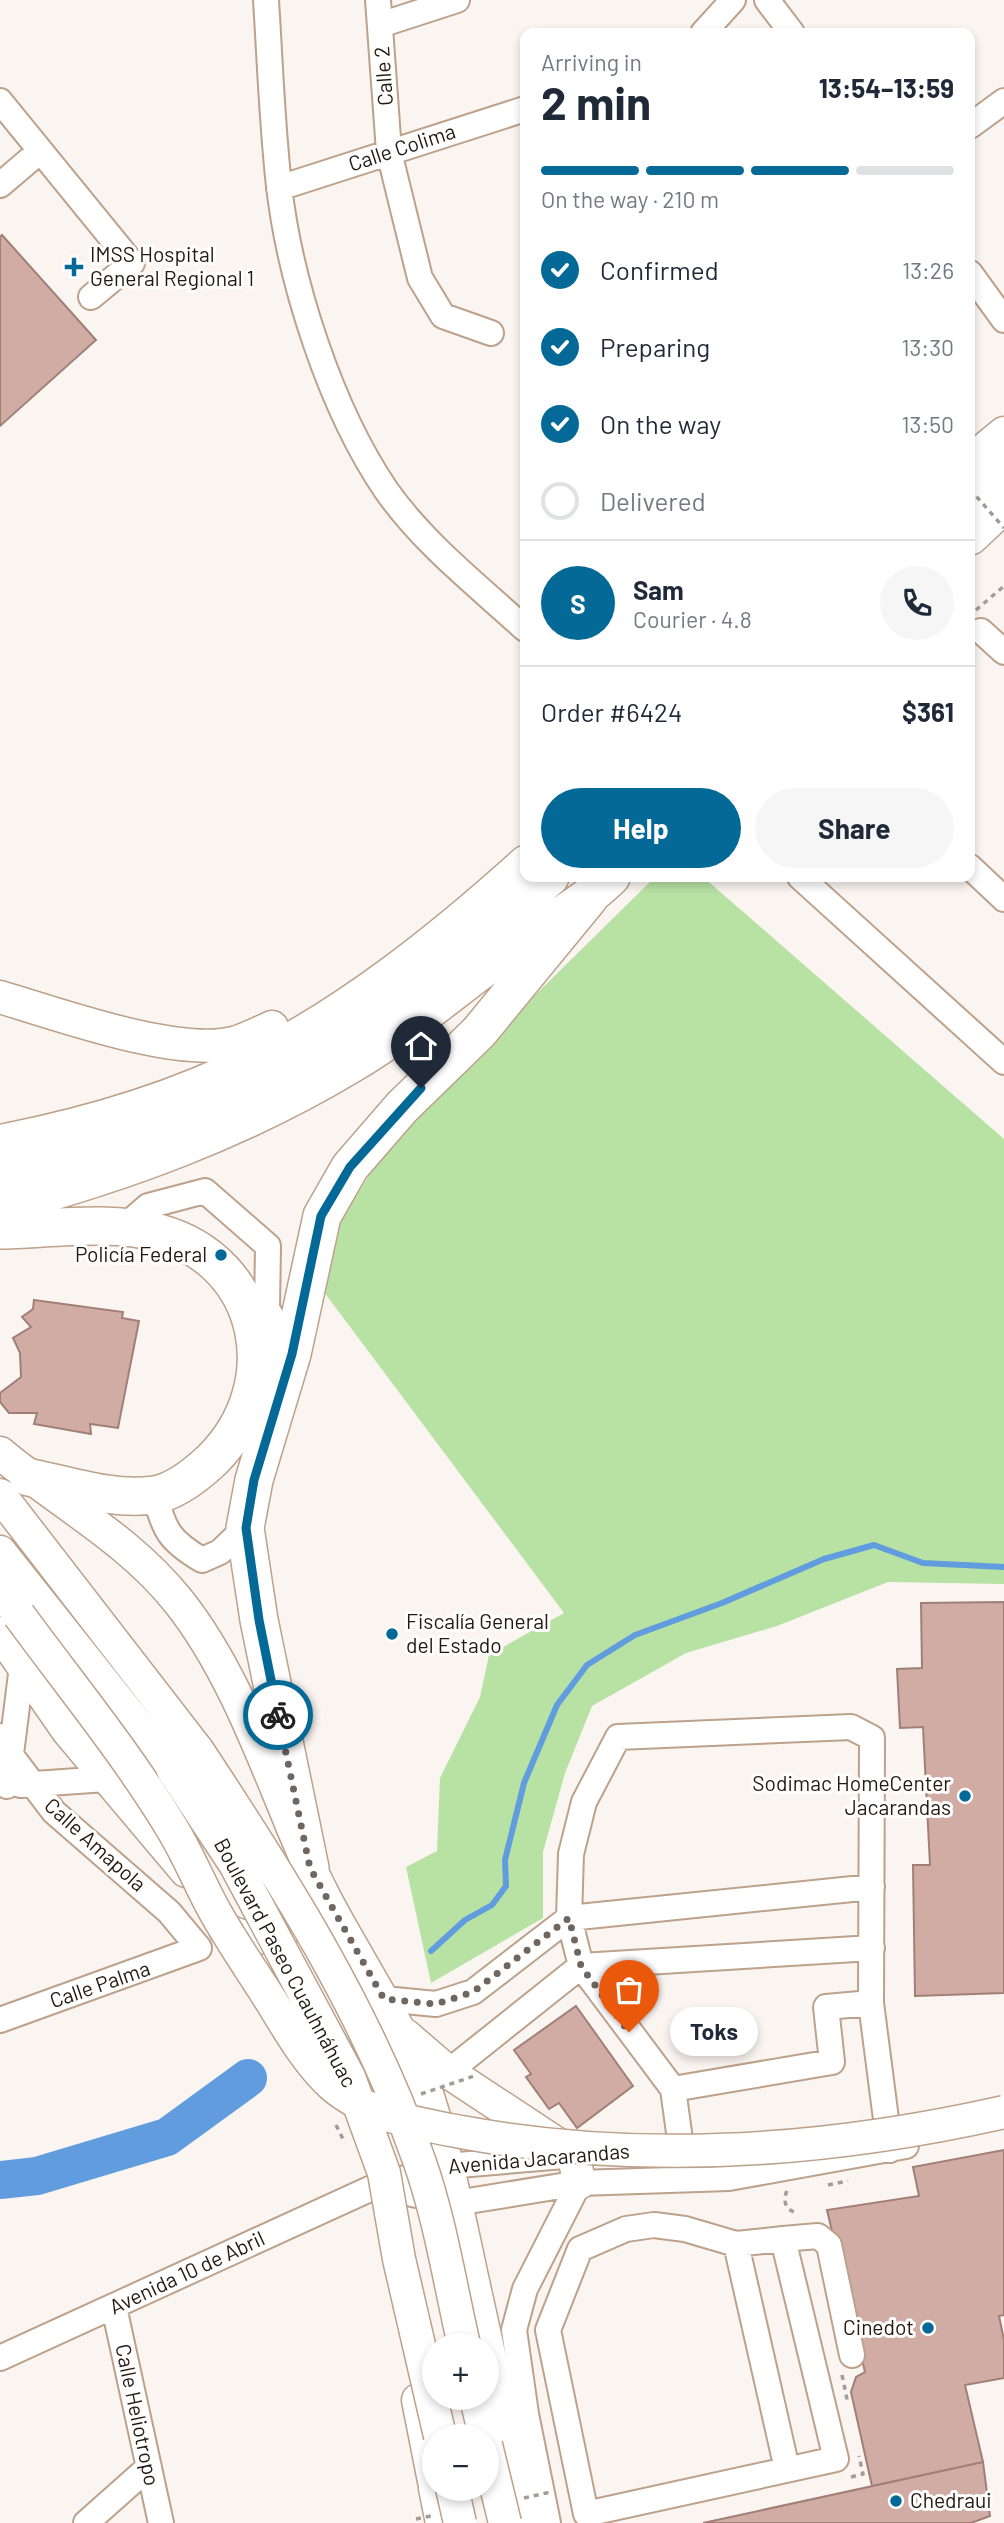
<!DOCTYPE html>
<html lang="en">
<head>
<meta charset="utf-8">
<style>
  :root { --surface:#fff; --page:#f6f6f7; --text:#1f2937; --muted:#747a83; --line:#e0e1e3; --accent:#056997 }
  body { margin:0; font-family:Barlow,sans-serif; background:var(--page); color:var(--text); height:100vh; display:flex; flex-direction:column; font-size:26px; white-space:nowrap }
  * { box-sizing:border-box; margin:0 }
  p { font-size:23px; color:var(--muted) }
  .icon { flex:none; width:38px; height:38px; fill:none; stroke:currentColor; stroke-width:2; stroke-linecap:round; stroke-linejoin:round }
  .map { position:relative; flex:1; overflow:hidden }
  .side { position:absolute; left:520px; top:28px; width:455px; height:854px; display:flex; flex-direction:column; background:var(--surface); border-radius:14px; box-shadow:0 4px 10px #0003 }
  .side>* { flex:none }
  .fabs { position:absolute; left:422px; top:2333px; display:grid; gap:14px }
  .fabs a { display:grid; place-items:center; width:77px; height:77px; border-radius:50%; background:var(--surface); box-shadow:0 4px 10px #0003; font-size:35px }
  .pin { position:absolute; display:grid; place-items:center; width:60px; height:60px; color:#fff; margin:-72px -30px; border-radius:50% 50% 50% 0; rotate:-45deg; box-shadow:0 0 7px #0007 }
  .pin .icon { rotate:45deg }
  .courier { position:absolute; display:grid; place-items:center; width:70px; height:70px; margin:-35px; border:5px solid #056997; border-radius:50%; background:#fff; color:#222; box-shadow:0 2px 9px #0007 }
  .bubble { position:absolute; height:49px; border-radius:24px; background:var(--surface); box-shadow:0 4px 10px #0003; font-size:23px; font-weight:700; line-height:49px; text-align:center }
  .overview em { font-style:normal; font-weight:700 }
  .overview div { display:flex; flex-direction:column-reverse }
  .overview { display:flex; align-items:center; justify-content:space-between; height:119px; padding:0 21px }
  h1 { font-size:46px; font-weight:700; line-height:52px }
  .bar { display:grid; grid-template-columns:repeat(4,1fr); gap:10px 7px; align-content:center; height:84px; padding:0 21px }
  .bar i { height:9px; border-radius:5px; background:var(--line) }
  .bar .on { background:var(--accent) }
  .bar p { grid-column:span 4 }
  .line { display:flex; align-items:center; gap:18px; padding:0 21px; border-top:2px solid var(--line) }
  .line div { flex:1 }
  .round { display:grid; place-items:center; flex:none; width:74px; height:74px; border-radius:37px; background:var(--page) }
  ol { padding:0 21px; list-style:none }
  li { display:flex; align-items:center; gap:21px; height:77px }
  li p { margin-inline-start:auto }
  li .icon { padding:7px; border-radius:50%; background:var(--accent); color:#fff; stroke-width:4 }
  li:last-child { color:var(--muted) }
  li i { width:38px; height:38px; border:4px solid var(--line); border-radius:50% }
  .cta { display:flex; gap:14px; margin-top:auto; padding:14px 21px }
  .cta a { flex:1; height:80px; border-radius:42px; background:var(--accent); color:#fff; font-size:28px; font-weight:700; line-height:80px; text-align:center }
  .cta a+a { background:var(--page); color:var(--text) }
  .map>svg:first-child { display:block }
  .green { fill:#b7e2a4 }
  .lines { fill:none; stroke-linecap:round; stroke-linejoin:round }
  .stream { stroke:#619cdf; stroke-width:6 }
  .river { stroke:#619cdf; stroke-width:38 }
  .building { fill:#d1aca4; stroke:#a17f77; stroke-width:2 }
  .minor-casing { stroke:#bca18b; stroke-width:28 }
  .major-casing { stroke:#bca18b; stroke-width:35 }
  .highway-casing { stroke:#bca18b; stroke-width:40 }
  .path { stroke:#a39b95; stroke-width:3.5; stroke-dasharray:5 5; stroke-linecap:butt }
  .minor { stroke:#fff; stroke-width:24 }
  .major { stroke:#fff; stroke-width:32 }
  .highway { stroke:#fff; stroke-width:37 }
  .major-bridge-casing { stroke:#bca18b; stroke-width:35; stroke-linecap:butt }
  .path-bridge { stroke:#a39b95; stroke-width:3.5; stroke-dasharray:5 5; stroke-linecap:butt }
  .major-bridge { stroke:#fff; stroke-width:32 }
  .done { stroke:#6f665f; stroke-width:7; stroke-dasharray:0 12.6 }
  .route { stroke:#056997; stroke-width:9 }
  .poi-dot { fill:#056997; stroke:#fff; stroke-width:2.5 }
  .labels { text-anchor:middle; stroke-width:6; stroke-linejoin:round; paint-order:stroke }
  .street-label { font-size:21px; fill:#231910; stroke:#fff }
  .poi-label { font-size:21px; fill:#231910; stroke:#fff; text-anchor:start }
</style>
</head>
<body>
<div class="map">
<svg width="1004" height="2523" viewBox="0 0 1004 2523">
  <rect width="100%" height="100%" fill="#fbf5f1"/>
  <path class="green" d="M655 877H703L1004 1139V1584L888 1582 777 1626 686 1653 592 1706 565 1773 543 1852V1918L431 1983 406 1867 437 1851 440 1778 480 1697 489 1655 564 1613 318 1284 339 1223 397 1131Z"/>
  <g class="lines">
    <path class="stream" d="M431 1951 465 1920 492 1905 506 1886 505 1860 524 1783 557 1705 587 1665 635 1635 722 1603 824 1559 874 1545 923 1563 1004 1567"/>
    <path class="river" d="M0 2180 37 2176 167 2137 248 2078"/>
  </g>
  <path class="building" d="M2 235 96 340 0 426V237Z
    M34 1300 123 1312 122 1318 139 1321 118 1428 90 1424 91 1434 34 1424 37 1413H9L0 1402V1393L21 1377 20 1353 13 1338 31 1327 22 1317 33 1309Z
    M1004 1602V1993L915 1996 913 1865H930L923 1727 900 1728 897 1669 922 1668 921 1603Z
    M576 2006 633 2086 577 2128 559 2103 549 2109 526 2077 531 2074 514 2050Z
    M1004 2150V2315L999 2316 1004 2340V2378L965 2385 983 2462 872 2486 851 2392 856 2377 865 2372 827 2210 919 2196 913 2167Z
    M983 2462 990 2516 971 2523H703Z"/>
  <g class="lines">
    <defs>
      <path id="minor" d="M266 0C270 62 272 124 279 186 290 283 331 409 386 490 423 543 477 585 525 629
        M378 0 389 152 420 278 443 316 491 333
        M767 0 792 33
        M380 25 457 0
        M703 33 733 0
        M0 101 132 263 91 297
        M970 126 1004 101
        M0 185 40 151
        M279 188 525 109
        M970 273 1004 320
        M981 631 1004 652
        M970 867 1004 899
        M800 877 1004 1062
        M124 1227 148 1206 205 1191 268 1246 267 1308 292 1354
        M155 1495C164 1531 170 1541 202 1560L220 1552 245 1528
        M0 1736 13 1758 54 1812 169 1912 199 1948 0 2020
        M20 1785 106 1779
        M7 1786 22 1666
        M384 1999 436 2004 473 1992 569 1918 872 1887
        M448 2072 581 1966 872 1948
        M673 2089 832 2062 826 2007 871 2003
        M681 2147 673 2089 581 1966 569 1918 571 1854 584 1802 618 1737 851 1727 872 1738 871 2003 890 2150
        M378 2187 456 2203 579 2183 729 2178 906 2146
        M654 2225 685 2229 736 2244 783 2239 836 2459 586 2514 548 2330 580 2249 626 2229Z
        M783 2239 818 2236 829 2245 852 2355
        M736 2244 787 2469
        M114 2307 161 2523
        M0 2358 374 2187 447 2166 564 2156
        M86 2523 149 2467
        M548 2523 526 2414 514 2330 525 2289 579 2183"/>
      <path id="major" d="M970 461 1004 433
        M0 997C58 1014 181 1059 237 1042 249 1038 261 1032 272 1027
        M0 1141C88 1124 173 1099 253 1059 352 1009 443 936 525 862
        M0 1453C61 1504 129 1539 179 1602 237 1675 270 1777 307 1861 343 1943 399 2013 428 2097 447 2156 459 2217 472 2277 490 2359 508 2441 529 2523
        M0 1495 198 1751
        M0 1552 173 1770
        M0 1587 19 1615
        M0 1633 68 1731 186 1871
        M225 1929C263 1950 302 1931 312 1890
        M405 2035 448 2072 574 2155 579 2183
        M476 2398 485 2436
        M418 2400 434 2481
        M435 2488 442 2523"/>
      <path id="highway" d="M970 494 1004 465
        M970 536 1004 504
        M0 1171C152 1133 295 1072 423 981 468 949 509 912 550 877
        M0 1206C124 1173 242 1130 353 1063 405 1032 451 992 499 957 537 929 578 909 611 877
        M0 1230C49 1229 112 1220 159 1233 265 1262 287 1386 212 1460 197 1474 174 1492 154 1495 113 1501 67 1485 28 1477
        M310 1868 259 1620 245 1528 254 1480 292 1354 322 1216 350 1167 402 1107 479 1032 589 898"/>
    </defs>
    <use href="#minor" class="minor-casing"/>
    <use href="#major" class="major-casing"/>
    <use href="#highway" class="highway-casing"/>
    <path class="path" d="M976 610 1004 586
      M336 2125 345 2143
      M828 2185 848 2181
      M787 2191C782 2201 786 2211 798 2213
      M842 2375 848 2404
      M851 2477 863 2474 859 2456"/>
    <use href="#minor" class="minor"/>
    <use href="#major" class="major"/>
    <use href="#highway" class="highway"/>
    <defs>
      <path id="major-bridge" d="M19 1615C71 1686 128 1755 173 1830 188 1855 199 1882 213 1908 231 1941 253 1972 273 2004 290 2032 308 2063 332 2085 366 2115 418 2124 461 2132 641 2165 826 2152 1004 2112
        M198 1751C284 1881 367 2012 419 2160 440 2219 450 2284 464 2345
        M173 1770 235 1864 349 2077 384 2173 399 2259 440 2436
        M486 2445 505 2523
        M452 2488 460 2523"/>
    </defs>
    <use href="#major-bridge" class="major-bridge-casing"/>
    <path class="path-bridge" d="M970 489 1004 528
      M421 2094 477 2075
      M524 2498 551 2492
      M416 2519 431 2516"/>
    <use href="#major-bridge" class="major-bridge"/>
  </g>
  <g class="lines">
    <path class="done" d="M278 1715 310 1868 384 1999 436 2004 473 1992 569 1918 581 1966 629 2032"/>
    <path class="route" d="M278 1715 259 1620 246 1528 254 1480 292 1354 321 1216 350 1167 421 1088"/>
  </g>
  <g class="poi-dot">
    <path d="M70.5 256.5h7v7h7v7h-7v7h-7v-7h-7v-7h7z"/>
    <circle cx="221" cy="1255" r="7"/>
    <circle cx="392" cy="1634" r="7"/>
    <circle cx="965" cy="1796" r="7"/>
    <circle cx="928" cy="2328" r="7"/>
    <circle cx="896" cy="2501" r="7"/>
  </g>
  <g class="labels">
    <g class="street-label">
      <text transform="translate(384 76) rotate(-94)" y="7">Calle 2</text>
      <text transform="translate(402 148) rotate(-18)" y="7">Calle Colima</text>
      <text transform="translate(95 1845) rotate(42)" y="7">Calle Amapola</text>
      <text transform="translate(285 1963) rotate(62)" y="7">Boulevard Paseo Cuauhnáhuac</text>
      <text transform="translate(100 1985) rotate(-19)" y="7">Calle Palma</text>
      <text transform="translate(539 2159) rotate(-5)" y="7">Avenida Jacarandas</text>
      <text transform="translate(187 2273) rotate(-25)" y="7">Avenida 10 de Abril</text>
      <text transform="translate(137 2415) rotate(78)" y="7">Calle Heliotropo</text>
    </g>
    <g class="poi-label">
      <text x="90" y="262">IMSS Hospital<tspan x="90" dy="24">General Regional 1</tspan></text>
      <text x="207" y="1262" text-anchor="end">Policía Federal</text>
      <text x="406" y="1629">Fiscalía General<tspan x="406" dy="24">del Estado</tspan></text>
      <text x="951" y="1791" text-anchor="end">Sodimac HomeCenter<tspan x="951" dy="24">Jacarandas</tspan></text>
      <text x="914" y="2335" text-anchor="end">Cinedot</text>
      <text x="910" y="2508">Chedraui</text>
    </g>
  </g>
</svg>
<div class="fabs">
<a>+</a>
<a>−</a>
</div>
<div class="pin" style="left:629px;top:2032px;background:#ea580c"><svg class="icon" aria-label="bag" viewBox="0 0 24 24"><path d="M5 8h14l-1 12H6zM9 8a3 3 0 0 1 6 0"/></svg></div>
<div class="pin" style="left:421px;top:1088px;background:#1f2937"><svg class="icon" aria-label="home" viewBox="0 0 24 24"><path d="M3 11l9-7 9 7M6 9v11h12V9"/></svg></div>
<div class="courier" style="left:278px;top:1715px"><svg class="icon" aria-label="bike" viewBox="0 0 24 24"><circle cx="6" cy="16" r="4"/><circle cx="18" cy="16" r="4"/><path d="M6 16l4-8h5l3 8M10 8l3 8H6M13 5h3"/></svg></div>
<div class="bubble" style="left:670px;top:2007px;width:88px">Toks</div>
<section class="side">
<div class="overview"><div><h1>2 min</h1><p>Arriving in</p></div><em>13:54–13:59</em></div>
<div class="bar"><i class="on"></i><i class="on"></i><i class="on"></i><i></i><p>On the way · 210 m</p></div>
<ol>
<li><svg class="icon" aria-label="check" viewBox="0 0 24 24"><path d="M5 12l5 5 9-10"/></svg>Confirmed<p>13:26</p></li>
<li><svg class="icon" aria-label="check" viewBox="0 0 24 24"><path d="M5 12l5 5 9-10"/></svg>Preparing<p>13:30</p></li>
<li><svg class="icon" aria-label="check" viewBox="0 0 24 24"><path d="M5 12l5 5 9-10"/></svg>On the way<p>13:50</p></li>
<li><i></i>Delivered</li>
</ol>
<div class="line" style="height:126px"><b class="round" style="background:var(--accent);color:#fff">S</b><div><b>Sam</b><p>Courier · 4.8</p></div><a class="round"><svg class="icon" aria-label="phone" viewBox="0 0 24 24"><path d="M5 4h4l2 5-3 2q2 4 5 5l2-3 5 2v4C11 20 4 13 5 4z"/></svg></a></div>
<div class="line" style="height:91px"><div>Order #6424</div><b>$361</b></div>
<div class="cta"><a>Help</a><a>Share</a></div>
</section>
</div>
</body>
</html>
